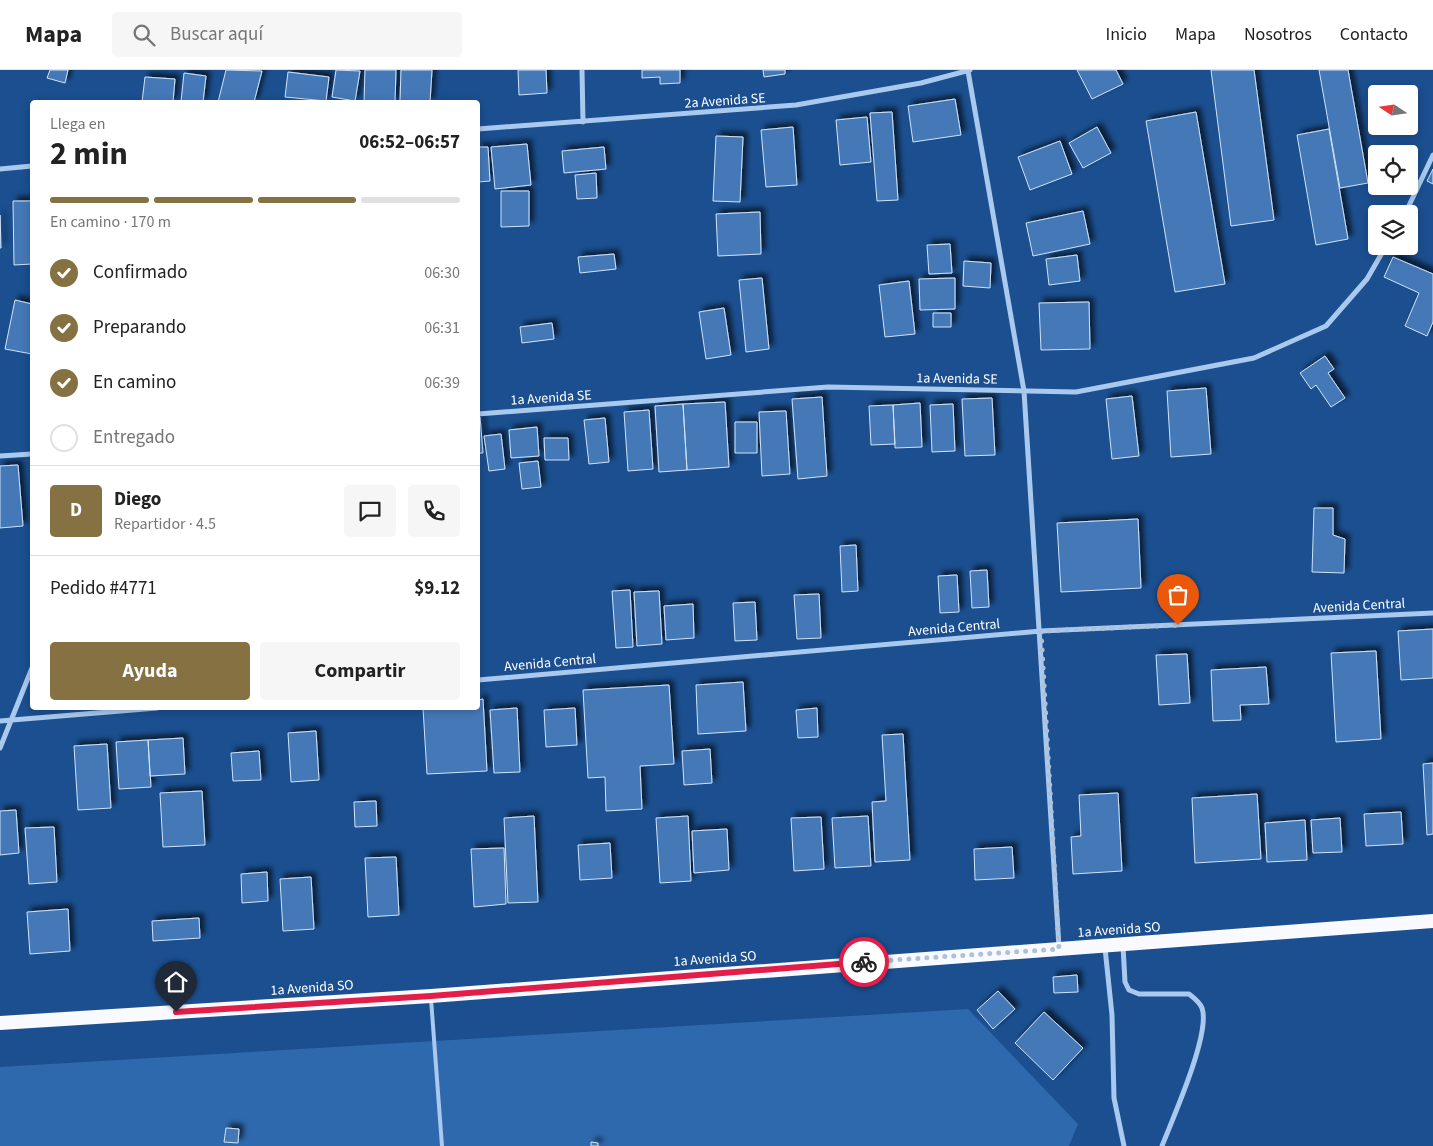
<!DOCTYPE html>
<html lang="es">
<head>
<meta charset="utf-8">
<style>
  :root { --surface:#fff; --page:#f6f6f6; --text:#222; --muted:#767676; --line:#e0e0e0; --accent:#857141 }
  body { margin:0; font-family:"Source Sans 3",sans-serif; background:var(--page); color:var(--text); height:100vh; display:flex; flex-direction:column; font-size:19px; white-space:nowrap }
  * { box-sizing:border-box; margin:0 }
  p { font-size:16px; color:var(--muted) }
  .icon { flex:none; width:28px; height:28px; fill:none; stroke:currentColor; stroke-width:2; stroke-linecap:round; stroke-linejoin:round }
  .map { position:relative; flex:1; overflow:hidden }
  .details { position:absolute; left:30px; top:30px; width:450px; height:610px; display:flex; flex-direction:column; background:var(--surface); border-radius:5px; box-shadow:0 2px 8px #0003 }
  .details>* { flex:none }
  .needle { width:32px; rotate:283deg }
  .controls { position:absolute; left:1368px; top:15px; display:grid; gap:10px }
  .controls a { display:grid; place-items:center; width:50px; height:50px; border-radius:5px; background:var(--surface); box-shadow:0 2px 8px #0003; font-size:25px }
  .pin { position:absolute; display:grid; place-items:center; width:42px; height:42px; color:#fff; margin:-51px -21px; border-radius:50% 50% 50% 0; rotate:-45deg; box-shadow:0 0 5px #0007 }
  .pin .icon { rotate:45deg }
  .courier { position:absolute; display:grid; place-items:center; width:50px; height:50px; margin:-25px; border:4px solid #e11d48; border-radius:50%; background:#fff; color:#222; box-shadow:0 1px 6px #0007 }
  .head em { font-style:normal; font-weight:700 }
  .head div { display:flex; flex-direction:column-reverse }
  .head { display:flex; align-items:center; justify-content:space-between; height:85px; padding:0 20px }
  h1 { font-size:32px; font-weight:700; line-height:38px }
  .bar { display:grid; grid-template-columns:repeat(4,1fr); gap:8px 5px; align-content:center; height:60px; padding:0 20px }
  .bar i { height:6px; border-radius:4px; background:var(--line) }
  .bar .on { background:var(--accent) }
  .bar p { grid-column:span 4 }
  .line { display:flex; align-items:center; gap:12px; padding:0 20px; border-top:1px solid var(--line) }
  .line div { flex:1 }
  .round { display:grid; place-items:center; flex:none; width:52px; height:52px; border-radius:5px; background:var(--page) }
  ol { padding:0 20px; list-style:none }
  li { display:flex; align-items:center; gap:15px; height:55px }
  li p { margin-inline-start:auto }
  li .icon { padding:5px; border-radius:50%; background:var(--accent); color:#fff; stroke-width:4 }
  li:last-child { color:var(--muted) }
  li i { width:28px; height:28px; border:2px solid var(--line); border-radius:50% }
  .cta { display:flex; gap:10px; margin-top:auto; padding:10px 20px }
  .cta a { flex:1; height:58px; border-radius:5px; background:var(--accent); color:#fff; font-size:20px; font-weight:700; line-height:58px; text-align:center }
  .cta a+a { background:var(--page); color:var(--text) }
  header { display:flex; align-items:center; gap:30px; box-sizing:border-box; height:70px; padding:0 25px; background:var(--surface); border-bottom:1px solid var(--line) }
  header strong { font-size:24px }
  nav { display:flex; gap:28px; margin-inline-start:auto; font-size:18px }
  .search { width:350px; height:45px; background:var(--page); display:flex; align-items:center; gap:12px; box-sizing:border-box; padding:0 18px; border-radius:5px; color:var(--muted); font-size:19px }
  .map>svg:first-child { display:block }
  .green { fill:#2e69ad }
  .building { fill:#4478b7; stroke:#cfe3fa; filter:url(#shadow) }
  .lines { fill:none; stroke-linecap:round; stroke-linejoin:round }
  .service { stroke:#a9c9ee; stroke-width:4 }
  .minor { stroke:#a9c9ee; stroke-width:5 }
  .trunk { stroke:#f8faff; stroke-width:14 }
  .done { stroke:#afc1d8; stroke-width:5; stroke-dasharray:0 9 }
  .route { stroke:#e11d48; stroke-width:6 }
  .labels { text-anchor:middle; stroke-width:4.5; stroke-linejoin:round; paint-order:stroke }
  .street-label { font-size:14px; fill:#fff; stroke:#1b4f8f }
</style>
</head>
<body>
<header>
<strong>Mapa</strong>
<div class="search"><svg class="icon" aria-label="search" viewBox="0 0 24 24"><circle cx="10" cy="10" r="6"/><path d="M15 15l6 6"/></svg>Buscar aquí</div>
<nav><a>Inicio</a><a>Mapa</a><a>Nosotros</a><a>Contacto</a></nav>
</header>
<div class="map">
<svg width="1433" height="1076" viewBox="0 0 1433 1076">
  <defs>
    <filter id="shadow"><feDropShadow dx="4.5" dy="-4.5" stdDeviation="2.5" flood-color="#0009"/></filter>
  </defs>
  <rect width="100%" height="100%" fill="#1b4f8f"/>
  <path class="green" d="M968 939 1078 1054 1069 1076H0V997Z"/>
  <path class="building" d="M50 0H68L65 13 47 8Z
    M226 0 262 1 254 32H218Z
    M336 0 360 1 355 31 332 27Z
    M365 0H396L395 32H364Z
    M401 0H432L430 32 400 31Z
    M518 0H546L547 23 519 25Z
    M642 0H680V13L660 14V7L642 8Z
    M763 0H785V4L764 7Z
    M1077 0H1116L1123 14 1092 29Z
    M1211 0H1254L1274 150 1231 156Z
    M1319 0H1348L1368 113 1340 118Z
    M288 2 329 7 326 31 285 27Z
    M184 3 206 6 203 32H181Z
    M145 7 175 9 173 32H142Z
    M955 29 961 65 913 72 908 36Z
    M892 42 898 130 877 131 870 43Z
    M1196 42 1225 214 1175 222 1146 51Z
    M867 47 871 92 840 95 836 50Z
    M793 57 797 115 766 117 761 60Z
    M1097 57 1111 83 1083 98 1069 73Z
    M1329 59 1348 169 1316 175 1297 65Z
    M716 66 743 67 740 132 713 131Z
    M1060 71 1072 104 1030 120 1018 87Z
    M527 74 531 115 495 119 491 77Z
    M478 77H488L490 111 478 112Z
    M604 77 606 99 564 103 562 81Z
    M1433 99V114L1427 111Z
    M596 103 597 128 577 129 575 105Z
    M501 121H529V156L501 157Z
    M13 131H32V194L14 195Z
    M1083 141 1090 174 1033 186 1026 153Z
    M760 142 761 184 718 186 716 144Z
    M0 145 1 178H0Z
    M950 174 952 203 929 204 927 175Z
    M614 184 616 199 580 203 578 187Z
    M1077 185 1080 211 1049 215 1046 189Z
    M1393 187 1433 204V252L1427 266 1405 256 1419 223 1384 207Z
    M964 191 991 193 990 218 963 216Z
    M762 208 769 279 746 282 739 210Z
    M955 208V239L920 240 919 209Z
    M909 211 915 264 885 267 879 215Z
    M15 230 32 234V284L5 279Z
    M1089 232 1090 279 1041 280 1039 233Z
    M724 238 731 285 706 289 699 242Z
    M933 243H951V257H933Z
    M552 253 554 269 522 273 520 257Z
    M1325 286 1334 299 1328 303 1345 328 1331 337 1316 315 1311 319 1300 303Z
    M1206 318 1211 384 1171 387 1167 321Z
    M1132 326 1139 386 1112 389 1106 329Z
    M822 327 827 406 798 409 792 329Z
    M992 328 995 385 965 386 962 329Z
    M725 332 729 397 687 400 683 334Z
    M920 333 922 377 895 378 893 335Z
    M683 334 687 400 659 402 655 336Z
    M953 334 955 381 932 382 930 335Z
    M893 335 895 374 871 375 869 336Z
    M649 340 653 399 628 401 624 342Z
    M786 341 790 404 762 406 759 342Z
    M480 347 483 383H478V348Z
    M605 348 609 392 589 394 584 350Z
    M735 352H757V383H735Z
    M537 357 539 386 511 388 509 360Z
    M501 364 505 399 489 401 484 366Z
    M544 368H568L569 390H545Z
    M538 391 541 417 522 419 519 393Z
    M18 395 23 456 0 458V396Z
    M1314 438H1333V465L1345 469 1344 503 1312 502Z
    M1138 449 1141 518 1061 522 1057 453Z
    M856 475 858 521 842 522 840 476Z
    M987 500 989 537 972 538 970 501Z
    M957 505 959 542 940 543 938 506Z
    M630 520 633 577 616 578 612 521Z
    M659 521 662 574 637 576 634 522Z
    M819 524 821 568 797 569 794 525Z
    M755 532 757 570 735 571 733 533Z
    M693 534 694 568 666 570 664 536Z
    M1433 559V608L1401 610 1398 561Z
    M1376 581 1381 669 1336 672 1331 583Z
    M1187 584 1190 633 1159 635 1156 585Z
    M1266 597 1269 634 1240 635 1241 650 1213 651 1211 600Z
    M743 612 746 661 698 664 696 615Z
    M669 615 674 694 640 696 642 739 606 741 605 707 588 708 583 620Z
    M483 629 487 701 427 704 423 638H478V630Z
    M517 638 520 702 494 703 490 640Z
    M575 638 577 675 546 677 544 640Z
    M817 638 818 667 798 668 796 640Z
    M316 661 319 710 291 712 288 663Z
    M903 664 910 790 875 792 872 732 886 731 882 665Z
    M183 668 185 704 150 706 148 670Z
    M148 670 151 717 119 719 116 672Z
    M107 674 111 738 78 740 74 676Z
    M710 679 712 713 684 715 682 681Z
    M259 681 261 710 233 711 231 683Z
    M1433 693V764L1427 765 1423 694Z
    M202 721 205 775 163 777 160 723Z
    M1118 723 1122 801 1073 804 1071 767 1081 766 1079 725Z
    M1257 724 1261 789 1195 793 1192 728Z
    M376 731 377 756 355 757 354 732Z
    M16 740 19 783 0 785V741Z
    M1401 742 1403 774 1366 776 1364 744Z
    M534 746 538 832 508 833 504 748Z
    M688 746 691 811 660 813 656 748Z
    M868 746 871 796 835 798 832 748Z
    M821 747 824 799 794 801 791 748Z
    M1340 748 1342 782 1313 783 1311 750Z
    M1305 750 1307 790 1267 792 1265 753Z
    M54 757 57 812 29 814 25 758Z
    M727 759 729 800 694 803 692 761Z
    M610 773 612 808 580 810 578 775Z
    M1012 777 1014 808 975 810 974 779Z
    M504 778 506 834 474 837 471 779Z
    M396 787 399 845 368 847 365 788Z
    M267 802 268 831 242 833 241 804Z
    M311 807 314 859 283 861 280 809Z
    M68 839 70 881 30 884 27 842Z
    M199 848 200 868 153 871 152 851Z
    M1077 905 1078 922 1054 923 1053 907Z
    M998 921 1015 939 993 959 977 940Z
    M1044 942 1083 978 1053 1010 1015 973Z
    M226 1058 239 1059 238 1073 224 1072Z
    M591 1072 598 1073V1076H591Z"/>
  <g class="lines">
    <path class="service" d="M431 929 442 1076"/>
    <path class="minor" d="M582 0 583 52
      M968 1 1024 321 1059 877
      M478 59 796 35 921 13 970 0
      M0 99 32 96
      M1405 144 1433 85
      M478 344 828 317 1076 322 1254 288 1326 256 1367 209 1386 176
      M0 386 32 384
      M478 610 1041 561 1433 543
      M0 651 157 638
      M0 678 32 598
      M1123 876 1125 912 1129 920 1139 924H1189C1193 927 1200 933 1202 938 1211 963 1173 1048 1162 1076
      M1105 878 1112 945 1114 1028 1124 1076"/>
    <path class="trunk" d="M0 953 431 926 1433 851"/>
  </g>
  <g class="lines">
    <path class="done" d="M864 892 1059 879 1041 561 1178 555"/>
    <path class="route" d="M176 942 431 926 864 892"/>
  </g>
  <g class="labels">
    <g class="street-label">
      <text transform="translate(725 30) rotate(-4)" y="5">2a Avenida SE</text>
      <text transform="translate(957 308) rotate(1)" y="5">1a Avenida SE</text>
      <text transform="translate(551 327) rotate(-4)" y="5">1a Avenida SE</text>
      <text transform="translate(1359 535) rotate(-3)" y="5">Avenida Central</text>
      <text transform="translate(954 557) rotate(-5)" y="5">Avenida Central</text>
      <text transform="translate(550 592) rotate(-5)" y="5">Avenida Central</text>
      <text transform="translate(1119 859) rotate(-4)" y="5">1a Avenida SO</text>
      <text transform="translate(715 888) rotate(-4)" y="5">1a Avenida SO</text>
      <text transform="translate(312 917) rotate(-4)" y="5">1a Avenida SO</text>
    </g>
  </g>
</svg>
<div class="controls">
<a><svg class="needle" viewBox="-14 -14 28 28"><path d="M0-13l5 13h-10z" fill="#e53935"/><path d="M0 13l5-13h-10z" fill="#767676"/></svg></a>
<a><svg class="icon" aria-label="locate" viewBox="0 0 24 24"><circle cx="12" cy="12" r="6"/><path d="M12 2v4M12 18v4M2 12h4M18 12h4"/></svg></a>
<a><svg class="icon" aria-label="layers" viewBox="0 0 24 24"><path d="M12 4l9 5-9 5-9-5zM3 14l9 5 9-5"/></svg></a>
</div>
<div class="pin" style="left:1178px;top:555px;background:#ea580c"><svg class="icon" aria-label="bag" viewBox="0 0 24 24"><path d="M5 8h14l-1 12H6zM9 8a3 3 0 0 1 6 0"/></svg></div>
<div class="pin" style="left:176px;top:942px;background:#1f2937"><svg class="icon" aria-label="home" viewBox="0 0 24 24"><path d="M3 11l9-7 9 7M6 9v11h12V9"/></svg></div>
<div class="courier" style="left:864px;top:892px"><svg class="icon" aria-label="bike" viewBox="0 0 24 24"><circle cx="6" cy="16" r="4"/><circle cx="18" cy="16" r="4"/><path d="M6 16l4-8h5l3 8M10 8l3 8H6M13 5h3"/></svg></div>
<section class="details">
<div class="head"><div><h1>2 min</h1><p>Llega en</p></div><em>06:52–06:57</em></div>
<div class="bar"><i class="on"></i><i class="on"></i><i class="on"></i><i></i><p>En camino · 170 m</p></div>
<ol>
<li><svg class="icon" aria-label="check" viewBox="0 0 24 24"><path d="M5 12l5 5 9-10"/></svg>Confirmado<p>06:30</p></li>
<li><svg class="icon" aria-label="check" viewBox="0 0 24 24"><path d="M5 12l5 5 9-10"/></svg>Preparando<p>06:31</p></li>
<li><svg class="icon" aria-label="check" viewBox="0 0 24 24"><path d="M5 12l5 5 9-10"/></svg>En camino<p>06:39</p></li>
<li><i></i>Entregado</li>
</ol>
<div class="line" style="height:90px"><b class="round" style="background:var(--accent);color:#fff">D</b><div><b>Diego</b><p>Repartidor · 4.5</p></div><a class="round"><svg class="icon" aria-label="chat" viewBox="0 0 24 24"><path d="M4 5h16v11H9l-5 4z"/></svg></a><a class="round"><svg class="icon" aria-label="phone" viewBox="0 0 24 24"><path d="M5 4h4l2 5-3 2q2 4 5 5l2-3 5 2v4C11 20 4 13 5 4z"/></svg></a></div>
<div class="line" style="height:65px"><div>Pedido #4771</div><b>$9.12</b></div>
<div class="cta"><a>Ayuda</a><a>Compartir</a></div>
</section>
</div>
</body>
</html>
